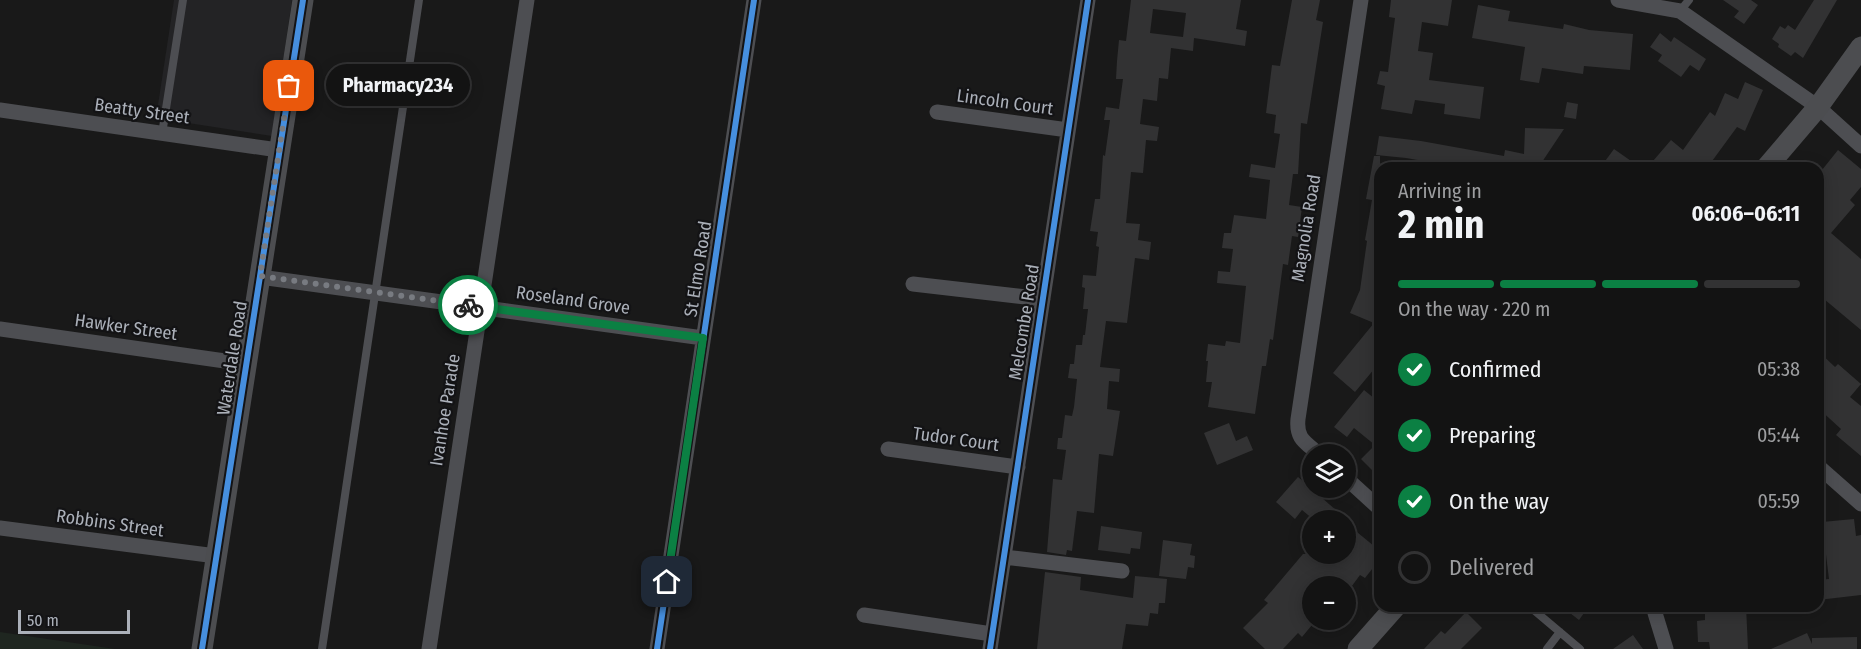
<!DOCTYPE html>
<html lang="en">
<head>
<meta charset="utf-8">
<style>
  :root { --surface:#131313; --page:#202021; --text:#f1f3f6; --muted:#9d9ea0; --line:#323233; --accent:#0b8043 }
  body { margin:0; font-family:"Fira Sans Condensed",sans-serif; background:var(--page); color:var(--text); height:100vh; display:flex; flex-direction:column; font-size:22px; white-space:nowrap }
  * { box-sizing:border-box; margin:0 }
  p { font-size:20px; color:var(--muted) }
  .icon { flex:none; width:33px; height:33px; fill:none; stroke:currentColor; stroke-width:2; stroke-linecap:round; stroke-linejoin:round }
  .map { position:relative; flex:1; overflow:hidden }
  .side { position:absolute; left:1374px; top:162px; width:450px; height:450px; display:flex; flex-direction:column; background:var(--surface); border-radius:18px; box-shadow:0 3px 15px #0003,0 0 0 2px var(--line) }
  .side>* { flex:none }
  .controls { position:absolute; left:1302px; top:444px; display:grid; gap:12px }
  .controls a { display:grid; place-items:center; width:54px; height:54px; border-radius:50%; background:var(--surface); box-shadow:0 3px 15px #0003,0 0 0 2px var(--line); font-size:30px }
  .scale { position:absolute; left:18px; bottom:15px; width:112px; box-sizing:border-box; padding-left:6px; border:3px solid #abb0b9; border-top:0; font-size:16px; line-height:21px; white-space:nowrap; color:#abb0b9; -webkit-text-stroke:4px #131315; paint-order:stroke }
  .pin { position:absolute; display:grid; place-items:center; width:51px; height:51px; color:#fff; margin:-26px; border-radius:12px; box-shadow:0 3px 9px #0006 }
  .courier { position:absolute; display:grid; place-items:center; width:60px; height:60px; margin:-30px; border:4px solid #0b8043; border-radius:50%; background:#fff; color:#222; box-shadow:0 2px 8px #0007 }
  .bubble { position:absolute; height:42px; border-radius:21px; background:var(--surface); box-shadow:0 3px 15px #0003,0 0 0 2px var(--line); font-size:20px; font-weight:700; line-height:42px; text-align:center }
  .headline em { font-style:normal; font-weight:700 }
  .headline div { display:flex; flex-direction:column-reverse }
  .headline { display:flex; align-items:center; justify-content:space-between; height:102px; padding:0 24px }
  h1 { font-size:39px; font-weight:700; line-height:45px }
  .bar { display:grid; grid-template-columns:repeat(4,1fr); gap:9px 6px; align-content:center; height:72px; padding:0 24px }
  .bar i { height:8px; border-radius:4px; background:var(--line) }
  .bar .on { background:var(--accent) }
  .bar p { grid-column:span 4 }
  ol { padding:0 24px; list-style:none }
  li { display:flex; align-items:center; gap:18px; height:66px }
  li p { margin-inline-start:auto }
  li .icon { padding:6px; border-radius:50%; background:var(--accent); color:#fff; stroke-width:4 }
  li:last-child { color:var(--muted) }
  li i { width:33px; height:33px; border:3px solid var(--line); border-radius:50% }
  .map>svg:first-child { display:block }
  .built { fill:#232325 }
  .green { fill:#1f2620 }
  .building { fill:#323233; fill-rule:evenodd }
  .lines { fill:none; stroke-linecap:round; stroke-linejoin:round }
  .lane { stroke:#4d4e52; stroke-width:8 }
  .street { stroke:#4d4e52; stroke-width:15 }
  .secondary { stroke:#4c4d50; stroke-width:21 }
  .cycleway-casing { stroke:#131315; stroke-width:10 }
  .cycleway { stroke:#468fdf; stroke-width:6 }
  .done { stroke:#787b81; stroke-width:6; stroke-dasharray:0 10.8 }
  .route { stroke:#0b8043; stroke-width:8 }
  .labels { text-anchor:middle; stroke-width:4.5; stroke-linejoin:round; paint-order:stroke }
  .street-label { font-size:18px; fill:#abb0b9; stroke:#131315 }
</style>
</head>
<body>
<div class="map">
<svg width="1861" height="649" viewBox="0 0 1861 649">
  <rect width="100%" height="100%" fill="#191919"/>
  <path class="built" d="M174 0H292L272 136 156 118Z"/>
  <path class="green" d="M0 632 115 649H0Z"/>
  <path class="building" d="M1131 0H1241L1236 29 1247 31 1245 46 1194 38 1193 51 1171 48 1168 79 1159 78 1157 101 1143 99 1140 124 1159 127 1157 141 1146 140 1143 173 1131 172 1126 223 1140 224 1138 240 1151 242 1149 260 1135 258 1127 323 1106 321 1100 367 1120 369 1119 382 1109 381 1107 409 1120 411 1113 456 1099 454 1094 513 1077 511 1072 551 1067 550 1066 555 1047 552 1053 479 1062 480 1066 450 1057 449 1058 438H1062L1065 415 1072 416 1074 407 1077 379 1068 378 1070 364H1074L1076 345H1082L1083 335H1085L1088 309H1083L1085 288 1082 287 1083 275 1096 276 1099 247 1096 246 1098 232 1090 231 1095 199H1100L1103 155 1105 156 1110 120H1104L1106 107 1119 109 1123 79H1116L1117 61 1119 40 1126 41ZM1153 9 1186 13 1183 37 1150 33Z
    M1292 0H1320L1316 20 1323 22 1307 124 1301 123 1298 174H1293L1289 205 1302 207 1298 237 1292 236 1288 265 1283 264 1273 340 1270 339 1266 366H1262L1255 414 1208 407 1212 382H1206L1208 361H1206L1208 344 1225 346 1226 341 1240 343 1246 286 1217 283 1218 271 1230 272 1233 249 1222 248 1224 233H1231L1234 215 1266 219 1270 180 1249 177 1251 164 1275 168 1280 134 1274 133 1276 115 1266 113 1272 65 1280 66Z
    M1391 0H1452L1448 26 1422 22 1418 51 1433 53 1429 80 1484 87 1480 119 1444 114 1445 104 1415 100 1412 114 1381 109 1385 86 1377 84 1380 71 1388 72 1395 18 1389 17Z
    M1723 0H1751L1758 5 1744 24 1734 17 1739 11Z
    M1814 0H1837L1803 58 1795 52 1791 56 1778 47 1779 44 1772 39 1780 26 1785 29 1788 25 1795 30Z
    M1478 5 1510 11 1508 21 1563 29 1564 24 1589 30 1633 34 1630 70 1584 66 1583 74 1542 68 1539 83 1520 80 1525 47 1472 38Z
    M1660 33 1671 42 1674 37 1706 59 1699 71 1690 65 1681 77 1658 61 1662 55 1650 47Z
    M1745 82 1763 90 1745 131 1737 127 1707 168H1647L1671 140 1683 150 1710 112 1715 116 1725 93 1738 99Z
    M1567 102 1578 104 1576 119 1564 117Z
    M1525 128 1564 129 1538 168H1464L1406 158 1376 155 1379 136 1421 141 1504 156 1505 150 1524 154Z
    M1614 149 1641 168H1600Z
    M1838 150 1861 169V187L1850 200 1855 205 1831 233 1861 259V330L1818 294V175Z
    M1374 156H1380V362L1355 392 1333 373 1374 323 1350 313 1360 290 1367 241 1365 240 1372 200 1366 199Z
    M1818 351 1835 367 1838 364 1861 384 1850 397 1861 406V456L1836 435 1841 429 1818 408Z
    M1364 390 1380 403V463L1373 471 1361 459 1375 445 1354 428 1347 437 1334 427Z
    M1229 423 1236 441 1247 436 1253 450 1217 465 1204 433Z
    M1298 477 1337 511 1329 520H1314L1302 510 1295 519 1276 502Z
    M1854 519 1856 536 1861 535V595L1818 600V580L1829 579 1822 522Z
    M1346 523 1380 551V559L1365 578 1360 575 1346 594V584L1344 586H1312V625L1302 637 1298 633 1283 649H1265L1243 628 1268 603 1264 600 1303 554H1346Z
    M1101 526 1142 532 1140 549 1131 548 1130 554 1098 550Z
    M1163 540 1192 544 1190 555 1195 556 1194 568 1188 567 1186 579 1159 576Z
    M1045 572 1081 577 1080 590 1133 598 1135 576 1167 579 1165 603H1159L1158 614 1150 613 1148 626 1126 624 1122 649H1037Z
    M1561 606H1589L1579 620Z
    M1705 606H1746L1748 649H1710L1709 642H1698L1697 621 1705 620Z
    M1466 612 1482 628 1461 649H1424L1441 631 1445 634Z
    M1807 633 1812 644V638L1857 637V649H1771Z
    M1633 635 1643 649H1613Z"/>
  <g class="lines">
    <path class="lane" d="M1680 11 1689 0
      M162 134 183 0
      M1529 606 1580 649
      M322 649 419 0
      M1547 649 1560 632"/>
    <path class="street" d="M1618 0 1680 11 1818 107 1861 146
      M0 110 278 150
      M937 112 1068 130
      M260 277 703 338
      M913 284 1043 299
      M0 329 246 364
      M888 449 1018 467
      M1319 454C1305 442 1296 439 1298 419L1361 0
      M1818 466 1861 504
      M1346 478 1380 509
      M0 528 216 556
      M1004 557 1122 571
      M1655 613 1666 649
      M864 615 992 634
      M429 649 527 0
      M657 649 754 0
      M990 649 1088 0"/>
    <path class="secondary" d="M1766 168 1818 107 1861 47
      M202 649 303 0
      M1358 649 1396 606"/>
    <defs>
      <path id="cycleway" d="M202 649 303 0
        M657 649 754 0
        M990 649 1088 0"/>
    </defs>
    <use href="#cycleway" class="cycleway-casing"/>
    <use href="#cycleway" class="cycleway"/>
  </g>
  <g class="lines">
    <path class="done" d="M289 86 260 276 468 305"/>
    <path class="route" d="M468 305 703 338 667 582"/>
  </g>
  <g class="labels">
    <g class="street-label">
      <text transform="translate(1005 102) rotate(8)" y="6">Lincoln Court</text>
      <text transform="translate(142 111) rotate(8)" y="6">Beatty Street</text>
      <text transform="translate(1306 228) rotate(-81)" y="6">Magnolia Road</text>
      <text transform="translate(698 269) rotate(-81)" y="6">St Elmo Road</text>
      <text transform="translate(573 300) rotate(8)" y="6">Roseland Grove</text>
      <text transform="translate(1024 322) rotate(-81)" y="6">Melcombe Road</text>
      <text transform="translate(126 327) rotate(8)" y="6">Hawker Street</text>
      <text transform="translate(232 358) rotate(-81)" y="6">Waterdale Road</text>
      <text transform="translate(445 410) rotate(-81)" y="6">Ivanhoe Parade</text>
      <text transform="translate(956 439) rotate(8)" y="6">Tudor Court</text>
      <text transform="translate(110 523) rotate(8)" y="6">Robbins Street</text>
    </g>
  </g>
</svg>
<div class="controls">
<a><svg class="icon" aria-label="layers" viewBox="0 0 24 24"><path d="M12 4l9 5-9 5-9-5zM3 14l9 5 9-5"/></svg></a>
<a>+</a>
<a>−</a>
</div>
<div class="scale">50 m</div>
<div class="pin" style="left:289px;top:86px;background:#ea580c"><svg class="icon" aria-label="bag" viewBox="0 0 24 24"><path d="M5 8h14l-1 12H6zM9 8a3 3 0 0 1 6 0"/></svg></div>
<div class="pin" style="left:667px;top:582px;background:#1f2937"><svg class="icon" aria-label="home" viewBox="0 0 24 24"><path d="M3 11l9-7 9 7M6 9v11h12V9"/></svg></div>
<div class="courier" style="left:468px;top:305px"><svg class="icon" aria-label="bike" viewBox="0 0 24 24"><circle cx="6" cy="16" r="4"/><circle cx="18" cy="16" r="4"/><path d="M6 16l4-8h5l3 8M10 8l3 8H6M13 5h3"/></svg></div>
<div class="bubble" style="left:326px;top:64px;width:144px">Pharmacy234</div>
<section class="side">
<div class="headline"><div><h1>2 min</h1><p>Arriving in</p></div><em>06:06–06:11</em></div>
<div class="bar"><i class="on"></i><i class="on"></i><i class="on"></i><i></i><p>On the way · 220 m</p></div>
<ol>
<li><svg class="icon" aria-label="check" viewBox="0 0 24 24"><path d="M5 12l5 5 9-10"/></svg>Confirmed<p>05:38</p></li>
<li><svg class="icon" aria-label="check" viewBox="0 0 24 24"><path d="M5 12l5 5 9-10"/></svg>Preparing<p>05:44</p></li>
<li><svg class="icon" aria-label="check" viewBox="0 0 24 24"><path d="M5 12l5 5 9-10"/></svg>On the way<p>05:59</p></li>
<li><i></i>Delivered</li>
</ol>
</section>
</div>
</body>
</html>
